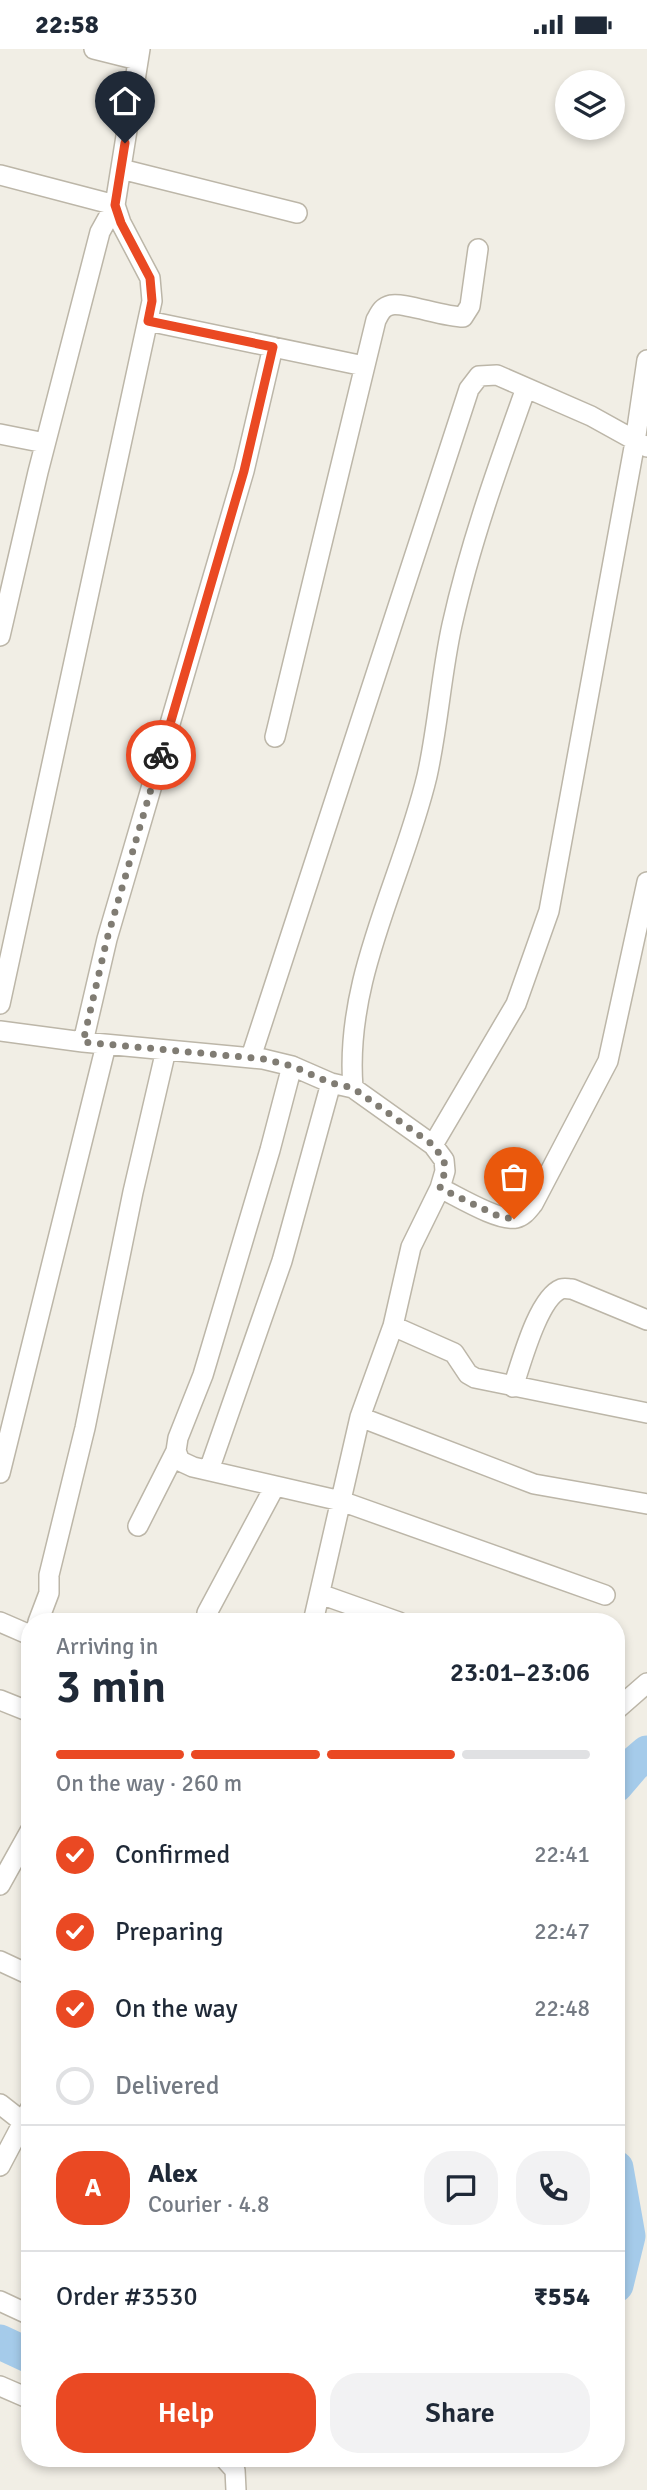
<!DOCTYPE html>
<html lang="en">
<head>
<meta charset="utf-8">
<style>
  :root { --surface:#fff; --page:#f2f2f3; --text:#1f2937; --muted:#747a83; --line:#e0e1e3; --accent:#ea4923 }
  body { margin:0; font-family:Signika,sans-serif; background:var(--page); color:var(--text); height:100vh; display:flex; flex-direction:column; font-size:26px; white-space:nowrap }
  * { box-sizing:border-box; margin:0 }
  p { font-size:23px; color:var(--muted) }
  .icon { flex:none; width:38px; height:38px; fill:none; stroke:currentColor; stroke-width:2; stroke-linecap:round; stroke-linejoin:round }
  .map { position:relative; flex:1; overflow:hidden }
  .details { position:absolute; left:21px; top:1564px; width:604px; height:854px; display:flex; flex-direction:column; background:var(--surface); border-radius:28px; box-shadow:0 4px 10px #0003 }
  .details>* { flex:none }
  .controls { position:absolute; left:555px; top:21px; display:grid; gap:14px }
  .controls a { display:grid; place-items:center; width:70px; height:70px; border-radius:50%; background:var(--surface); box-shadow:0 4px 10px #0003; font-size:35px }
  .pin { position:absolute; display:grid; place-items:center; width:60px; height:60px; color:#fff; margin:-72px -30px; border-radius:50% 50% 50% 0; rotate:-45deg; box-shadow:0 0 7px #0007 }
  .pin .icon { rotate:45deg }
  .courier { position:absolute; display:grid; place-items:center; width:70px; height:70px; margin:-35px; border:5px solid #ea4923; border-radius:50%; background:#fff; color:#222; box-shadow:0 2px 9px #0007 }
  .summary em { font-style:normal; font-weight:600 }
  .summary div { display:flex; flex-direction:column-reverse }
  .summary { display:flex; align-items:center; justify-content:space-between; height:119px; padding:0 35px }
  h1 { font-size:46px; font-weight:600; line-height:52px }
  .bar { display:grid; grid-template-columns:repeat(4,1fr); gap:10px 7px; align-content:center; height:84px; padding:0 35px }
  .bar i { height:9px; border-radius:5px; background:var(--line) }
  .bar .current { background:var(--accent) }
  .bar p { grid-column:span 4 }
  .line { display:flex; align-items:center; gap:18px; padding:0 35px; border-top:2px solid var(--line) }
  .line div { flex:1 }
  .round { display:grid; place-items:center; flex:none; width:74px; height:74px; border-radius:28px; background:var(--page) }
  ol { padding:0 35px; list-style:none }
  li { display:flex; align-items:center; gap:21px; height:77px }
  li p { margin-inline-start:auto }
  li .icon { padding:7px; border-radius:50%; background:var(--accent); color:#fff; stroke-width:4 }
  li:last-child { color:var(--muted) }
  li i { width:38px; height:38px; border:4px solid var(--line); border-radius:50% }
  .button { display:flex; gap:14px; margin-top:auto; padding:14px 35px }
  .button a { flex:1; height:80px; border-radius:28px; background:var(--accent); color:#fff; font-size:28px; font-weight:600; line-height:80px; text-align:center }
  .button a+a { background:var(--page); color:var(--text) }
  .status { display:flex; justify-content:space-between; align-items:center; height:49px; padding:0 35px; background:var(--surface); direction:ltr }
  .status svg { height:19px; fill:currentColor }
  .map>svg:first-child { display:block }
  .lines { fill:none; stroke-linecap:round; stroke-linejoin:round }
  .river { stroke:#a5cbea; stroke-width:35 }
  .street-casing { stroke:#bcb6a8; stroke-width:22 }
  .street { stroke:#fff; stroke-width:19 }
  .done { stroke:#807c73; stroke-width:7; stroke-dasharray:0 12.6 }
  .route { stroke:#ea4923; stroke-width:9 }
</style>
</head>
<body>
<div class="status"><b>22:58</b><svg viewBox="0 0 49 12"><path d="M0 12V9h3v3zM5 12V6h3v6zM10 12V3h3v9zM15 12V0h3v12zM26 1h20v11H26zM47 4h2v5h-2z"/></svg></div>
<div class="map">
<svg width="647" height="2441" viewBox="0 0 647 2441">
  <rect width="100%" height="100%" fill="#f1eee5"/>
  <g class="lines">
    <path class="river" d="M616 1736 633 1716 647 1704
      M616 2119 628 2187 616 2236
      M0 2293 30 2307"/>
    <defs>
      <path id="street" d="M94 0 138 11
        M121 120 297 164
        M0 126 115 156 100 183 38 423 0 587
        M148 272 364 317
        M0 385 45 394
        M275 688 376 271C380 264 382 258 391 256 403 253 444 268 463 268L470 257 478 200
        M0 955 152 252 150 229 121 174 115 156 140 0
        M0 982 83 993 263 1010 292 1017 331 1034 353 1039 433 1096 444 1111 445 1122 440 1139C457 1147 499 1173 516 1169 524 1167 528 1161 533 1155L608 1012 647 833
        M83 993 107 890 244 422 273 298
        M251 1008 469 340 479 327 497 326 591 367 647 398
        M292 1017 270 1101 203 1326 178 1389 176 1402 180 1412 193 1418 341 1452 605 1546
        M353 1039C344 929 402 832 427 727 438 678 441 626 452 576 470 495 498 417 526 339
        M433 1096 516 955 549 862 635 393 647 311
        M393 1277 454 1304 468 1325 475 1329 647 1364
        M513 1338C521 1315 538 1249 561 1240 565 1239 568 1240 572 1240L647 1271
        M360 1368 534 1435 647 1455
        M209 1421 282 1212 331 1034
        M0 1424 106 996
        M138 1477 176 1402
        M320 1545 399 1573
        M0 1573 30 1586
        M38 1573 49 1544V1526L85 1379 133 1143 166 1001
        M206 1573 207 1564 275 1437
        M313 1573 360 1368 393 1277 411 1198 440 1139
        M0 1651 30 1663
        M616 1661 647 1634
        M0 1836 30 1782
        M0 1912 30 1926
        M0 2055 23 2073
        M0 2117 30 2060
        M0 2252 30 2266
        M0 2337 30 2350
        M225 2410 235 2421 236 2441"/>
    </defs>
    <use href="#street" class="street-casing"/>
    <use href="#street" class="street"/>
  </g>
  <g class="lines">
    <path class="done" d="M161 706 107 890 83 993 264 1010 292 1017 331 1034 353 1039 433 1096 444 1111 445 1122 440 1139 498 1167 514 1170"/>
    <path class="route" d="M125 94 115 156 121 174 150 229 152 252 148 272 273 298 244 422 161 706"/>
  </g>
</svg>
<div class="controls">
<a><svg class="icon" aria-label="layers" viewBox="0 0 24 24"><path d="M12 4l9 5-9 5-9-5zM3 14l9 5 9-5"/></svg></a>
</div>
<div class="pin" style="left:514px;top:1170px;background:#ea580c"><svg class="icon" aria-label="bag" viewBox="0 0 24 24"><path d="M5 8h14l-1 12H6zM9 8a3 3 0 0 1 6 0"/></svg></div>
<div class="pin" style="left:125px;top:94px;background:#1f2937"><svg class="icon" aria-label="home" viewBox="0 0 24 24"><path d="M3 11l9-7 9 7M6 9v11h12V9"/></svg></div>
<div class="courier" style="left:161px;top:706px"><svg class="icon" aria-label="bike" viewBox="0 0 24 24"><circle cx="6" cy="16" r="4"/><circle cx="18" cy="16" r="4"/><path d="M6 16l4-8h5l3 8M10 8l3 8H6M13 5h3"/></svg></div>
<section class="details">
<div class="summary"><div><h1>3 min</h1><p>Arriving in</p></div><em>23:01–23:06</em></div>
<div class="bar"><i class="current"></i><i class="current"></i><i class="current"></i><i></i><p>On the way · 260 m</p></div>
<ol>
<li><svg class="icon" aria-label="check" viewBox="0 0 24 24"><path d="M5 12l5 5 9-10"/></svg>Confirmed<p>22:41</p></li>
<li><svg class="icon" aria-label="check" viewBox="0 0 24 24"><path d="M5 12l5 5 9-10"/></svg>Preparing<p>22:47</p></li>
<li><svg class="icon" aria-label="check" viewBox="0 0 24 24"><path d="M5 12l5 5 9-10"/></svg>On the way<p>22:48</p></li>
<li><i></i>Delivered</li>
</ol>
<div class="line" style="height:126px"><b class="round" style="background:var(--accent);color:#fff">A</b><div><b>Alex</b><p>Courier · 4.8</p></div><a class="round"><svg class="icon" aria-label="chat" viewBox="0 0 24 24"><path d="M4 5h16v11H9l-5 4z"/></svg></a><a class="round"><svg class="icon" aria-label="phone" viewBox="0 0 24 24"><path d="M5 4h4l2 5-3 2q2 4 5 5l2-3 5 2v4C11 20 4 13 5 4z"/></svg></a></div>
<div class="line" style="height:91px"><div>Order #3530</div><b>₹554</b></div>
<div class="button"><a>Help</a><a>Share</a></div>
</section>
</div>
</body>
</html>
